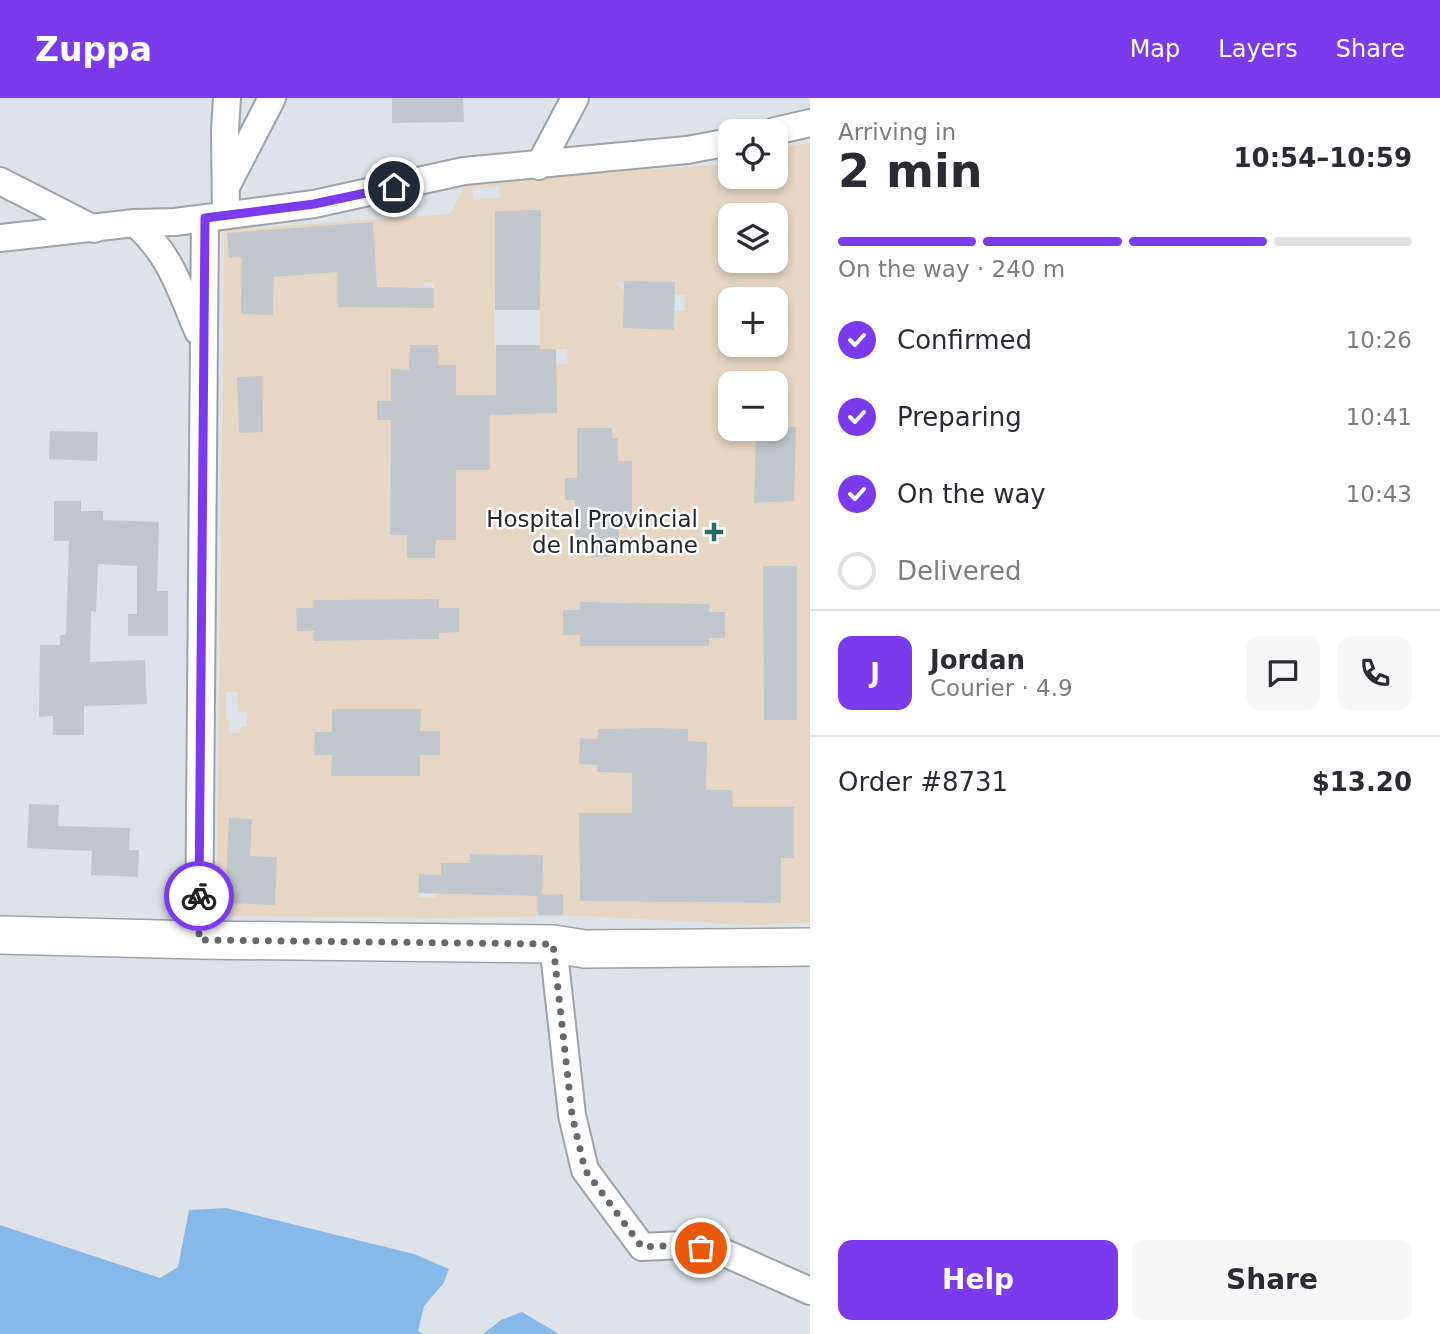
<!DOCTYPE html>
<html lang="en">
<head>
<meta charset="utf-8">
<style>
  :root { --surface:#fff; --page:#f7f7f7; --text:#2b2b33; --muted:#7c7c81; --line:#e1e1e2; --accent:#7c3aed }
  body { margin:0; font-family:"DejaVu Sans",sans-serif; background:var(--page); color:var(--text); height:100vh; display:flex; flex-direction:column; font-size:26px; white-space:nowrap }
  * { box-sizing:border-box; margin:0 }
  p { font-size:23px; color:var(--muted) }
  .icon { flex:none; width:38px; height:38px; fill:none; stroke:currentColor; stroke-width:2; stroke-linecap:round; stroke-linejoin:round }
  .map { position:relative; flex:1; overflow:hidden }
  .drawer { display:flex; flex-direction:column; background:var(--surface); width:630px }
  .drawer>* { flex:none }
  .controls { position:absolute; left:718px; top:21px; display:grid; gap:14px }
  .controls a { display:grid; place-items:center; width:70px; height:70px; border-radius:14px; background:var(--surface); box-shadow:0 4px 10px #0003; font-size:35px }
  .pin { position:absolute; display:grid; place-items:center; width:60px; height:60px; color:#fff; margin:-30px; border:4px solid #fff; border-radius:50%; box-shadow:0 2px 7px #0007 }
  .courier { position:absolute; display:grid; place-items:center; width:70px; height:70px; margin:-35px; border:5px solid #7c3aed; border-radius:50%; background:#fff; color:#222; box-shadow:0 2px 9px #0007 }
  .head em { font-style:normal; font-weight:700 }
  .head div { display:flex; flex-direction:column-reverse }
  .head { display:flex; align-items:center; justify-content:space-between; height:119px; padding:0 28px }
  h1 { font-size:46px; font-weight:700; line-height:52px }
  .bar { display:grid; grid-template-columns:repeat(4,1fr); gap:10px 7px; align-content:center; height:84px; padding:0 28px }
  .bar i { height:9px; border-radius:5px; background:var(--line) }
  .bar .on { background:var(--accent) }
  .bar p { grid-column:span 4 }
  .line { display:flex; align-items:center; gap:18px; padding:0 28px; border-top:2px solid var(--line) }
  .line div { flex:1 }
  .round { display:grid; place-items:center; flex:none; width:74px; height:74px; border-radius:14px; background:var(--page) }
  ol { padding:0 28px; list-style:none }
  li { display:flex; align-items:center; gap:21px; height:77px }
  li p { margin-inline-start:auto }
  li .icon { padding:7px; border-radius:50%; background:var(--accent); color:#fff; stroke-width:4 }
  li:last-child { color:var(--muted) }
  li i { width:38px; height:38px; border:4px solid var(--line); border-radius:50% }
  .action { display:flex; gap:14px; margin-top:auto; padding:14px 28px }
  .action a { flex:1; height:80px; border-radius:14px; background:var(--accent); color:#fff; font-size:28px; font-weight:700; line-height:80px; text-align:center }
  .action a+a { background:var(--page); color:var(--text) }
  header { display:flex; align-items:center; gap:42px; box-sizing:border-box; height:98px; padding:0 35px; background:var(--accent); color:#fff }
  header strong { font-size:33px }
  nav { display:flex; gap:38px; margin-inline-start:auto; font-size:24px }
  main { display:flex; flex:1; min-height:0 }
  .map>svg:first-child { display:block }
  .medical { fill:#e6d6c4; fill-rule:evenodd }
  .green { fill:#87b9e8 }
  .building { fill:#c1c7cd }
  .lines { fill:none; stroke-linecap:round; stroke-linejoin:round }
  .street-casing { stroke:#9da3a8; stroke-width:30 }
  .secondary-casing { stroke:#9da3a8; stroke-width:40 }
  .street { stroke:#fff; stroke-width:26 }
  .secondary { stroke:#fff; stroke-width:37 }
  .done { stroke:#65696c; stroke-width:7; stroke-dasharray:0 12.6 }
  .route { stroke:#7c3aed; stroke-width:9 }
  .poi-dot { fill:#216c66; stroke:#fff; stroke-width:2.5 }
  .labels { text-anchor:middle; stroke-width:5; stroke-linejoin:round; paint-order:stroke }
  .poi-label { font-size:23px; fill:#242729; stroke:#fff; text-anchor:end }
</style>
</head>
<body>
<header>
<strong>Zuppa</strong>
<nav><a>Map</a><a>Layers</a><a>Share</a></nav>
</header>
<main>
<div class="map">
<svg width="810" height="1236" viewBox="0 0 810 1236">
  <rect width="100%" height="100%" fill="#dde3e9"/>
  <path class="medical" d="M810 44V825L761 827 580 818 440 820 217 818 224 132 450 116 468 83 730 66V79H775V51ZM499 88 500 99 473 102 472 91ZM495 113H540L541 183H495ZM730 117H775V163H730ZM373 125 377 186 353 173 303 177 266 157ZM242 178 274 180 273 217 241 216ZM625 183 675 184V197H685V213H675L674 232 623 230 624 192 614 185ZM424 184 434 185 433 210 338 208V188L424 189ZM494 195H540V251H567L568 266H531L495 251ZM730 201H775V247H730ZM410 247H437L438 267 456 268V348H490V372H456V441L436 442 435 460H407V432H401V437H390L391 322H377V303H391V272L409 279ZM730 285H775V329H795L774 405 754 404 756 331H730ZM557 295 556 315 487 317V297ZM593 330H612L613 340H618V363L632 364V429L619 430V450H610V459H592L591 448H575V402L565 380H577V339ZM763 468H797V622H764ZM439 501V510H459V534L439 535V541L314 543V533H297L296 511 314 510V502ZM580 504H632L633 509 653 506H708L709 514H725V539L580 548V537L563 536V512H580ZM226 594H237L238 614H247V628L241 629 240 635H229V622H226ZM332 611H420V633H440V657H420V678H332V657L315 656V634H332ZM598 631H688V643L707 644 597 674V667L579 666 580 641H597ZM632 689H703V692H732L733 748 794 709V760H781V805H700V803L579 785V716L632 715ZM252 721 250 758 277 759 275 807 225 805ZM470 756 543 757 542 798 469 796ZM419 776 437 777 436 800 418 799ZM538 809H563L562 817H538Z"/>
  <path class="green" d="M226 1110 414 1156 449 1171 443 1186 424 1208 418 1233 423 1236H0V1127L160 1180 178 1169 189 1112Z
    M522 1214 559 1236H483L501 1222Z"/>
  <path class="building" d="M392 0H463L464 24 392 25Z
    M541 112 540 212H495V113Z
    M373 124 377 189 434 190V210L338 209V174L274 179 273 217 241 216 242 159 229 160 227 135Z
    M624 183 675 184 674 232 623 230Z
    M410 247H438V267H456V297H496V247H540V251H556L557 315 490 317V372H456V442H436L435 460H407V437H390L391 322H377V303H391V271L409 272Z
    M262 278 263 334 239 335 237 279Z
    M775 329H796L794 403 754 405 756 331H775Z
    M577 330H612L613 340H618V363H632V430H619V450H610V459H591V448H575V402H565V380H577Z
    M50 333 98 334 97 363 49 361Z
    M54 403H81V413H103V422L159 424 157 493H168V538H128V516H137V468L98 466 96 514 91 513 90 564 145 562 147 606 84 608V637H53V618L39 619 40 547H60V537H66L69 443H54Z
    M763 468H797V622H764Z
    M439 501V510H459V534L439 535V541L314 543V533H297L296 510H314V502Z
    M580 504 709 506V514H725V540H709V548H580V537H563V512H580Z
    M332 611H421L420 633H440V657H420V678H331L332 657H314L315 634H332Z
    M654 630 688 631V643L707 644 706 692H732L733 709H794V760H781V805L580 803 579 715H632V675L597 674V667L579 666 580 640 597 641 598 631Z
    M29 706 59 707 58 728 130 730 129 752H139L138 779 91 777 92 753 27 750Z
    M229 720 252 721 250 758 277 759 275 807 225 805Z
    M470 756 543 757 542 797 563 796V817H538V798L418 795 419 776 441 777V765H470Z"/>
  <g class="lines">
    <defs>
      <path id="street" d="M775 33 810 25
        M539 68 575 0
        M0 83 94 131
        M228 85 272 0
        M226 117 225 32 227 0
        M135 125C171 157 180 191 198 233
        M0 140 135 125 175 124 314 106 464 73 687 52 730 44
        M199 842 205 120
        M553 846 572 1017 585 1072 642 1149 683 1147 718 1152 810 1193"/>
      <path id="secondary" d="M0 837 199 842 553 846 585 851 810 849"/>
    </defs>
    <use href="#street" class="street-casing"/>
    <use href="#secondary" class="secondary-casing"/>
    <use href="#street" class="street"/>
    <use href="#secondary" class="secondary"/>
  </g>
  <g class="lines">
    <path class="done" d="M199 798V842L553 846 572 1017 585 1072 642 1149 683 1147 701 1150"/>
    <path class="route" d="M199 798 205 120 314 106 394 89"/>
  </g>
  <path class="poi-dot" d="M710.5 423.5h7v7h7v7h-7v7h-7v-7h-7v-7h7z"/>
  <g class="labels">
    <g class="poi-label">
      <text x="698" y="429">Hospital Provincial<tspan x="698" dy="26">de Inhambane</tspan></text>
    </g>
  </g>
</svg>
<div class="controls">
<a><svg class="icon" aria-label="locate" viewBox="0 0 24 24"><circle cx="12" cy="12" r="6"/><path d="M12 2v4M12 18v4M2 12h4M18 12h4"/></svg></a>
<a><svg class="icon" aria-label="layers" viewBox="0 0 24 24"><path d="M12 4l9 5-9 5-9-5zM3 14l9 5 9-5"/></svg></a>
<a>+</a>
<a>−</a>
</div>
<div class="pin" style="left:701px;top:1150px;background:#ea580c"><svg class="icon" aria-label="bag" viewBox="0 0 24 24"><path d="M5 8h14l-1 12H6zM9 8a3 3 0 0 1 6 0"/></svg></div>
<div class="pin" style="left:394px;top:89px;background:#1f2937"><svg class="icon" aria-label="home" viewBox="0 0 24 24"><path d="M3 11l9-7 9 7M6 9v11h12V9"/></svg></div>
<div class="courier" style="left:199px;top:798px"><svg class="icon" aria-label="bike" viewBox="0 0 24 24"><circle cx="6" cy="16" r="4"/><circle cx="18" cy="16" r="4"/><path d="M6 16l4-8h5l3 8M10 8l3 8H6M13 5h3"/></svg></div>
</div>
<section class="drawer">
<div class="head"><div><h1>2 min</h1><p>Arriving in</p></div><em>10:54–10:59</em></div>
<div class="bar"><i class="on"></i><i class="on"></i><i class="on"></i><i></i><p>On the way · 240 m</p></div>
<ol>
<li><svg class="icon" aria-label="check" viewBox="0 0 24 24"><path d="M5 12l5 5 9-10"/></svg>Confirmed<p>10:26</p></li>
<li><svg class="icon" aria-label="check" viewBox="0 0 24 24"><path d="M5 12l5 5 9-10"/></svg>Preparing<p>10:41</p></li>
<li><svg class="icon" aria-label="check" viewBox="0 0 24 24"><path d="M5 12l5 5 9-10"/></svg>On the way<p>10:43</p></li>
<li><i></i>Delivered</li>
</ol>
<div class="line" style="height:126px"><b class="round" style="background:var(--accent);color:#fff">J</b><div><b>Jordan</b><p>Courier · 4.9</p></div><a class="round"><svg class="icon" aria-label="chat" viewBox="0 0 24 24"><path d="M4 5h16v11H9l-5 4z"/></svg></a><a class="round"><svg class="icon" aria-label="phone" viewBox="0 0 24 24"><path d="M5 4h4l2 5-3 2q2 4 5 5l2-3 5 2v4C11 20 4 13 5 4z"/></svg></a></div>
<div class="line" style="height:91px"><div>Order #8731</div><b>$13.20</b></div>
<div class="action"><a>Help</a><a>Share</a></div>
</section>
</main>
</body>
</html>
